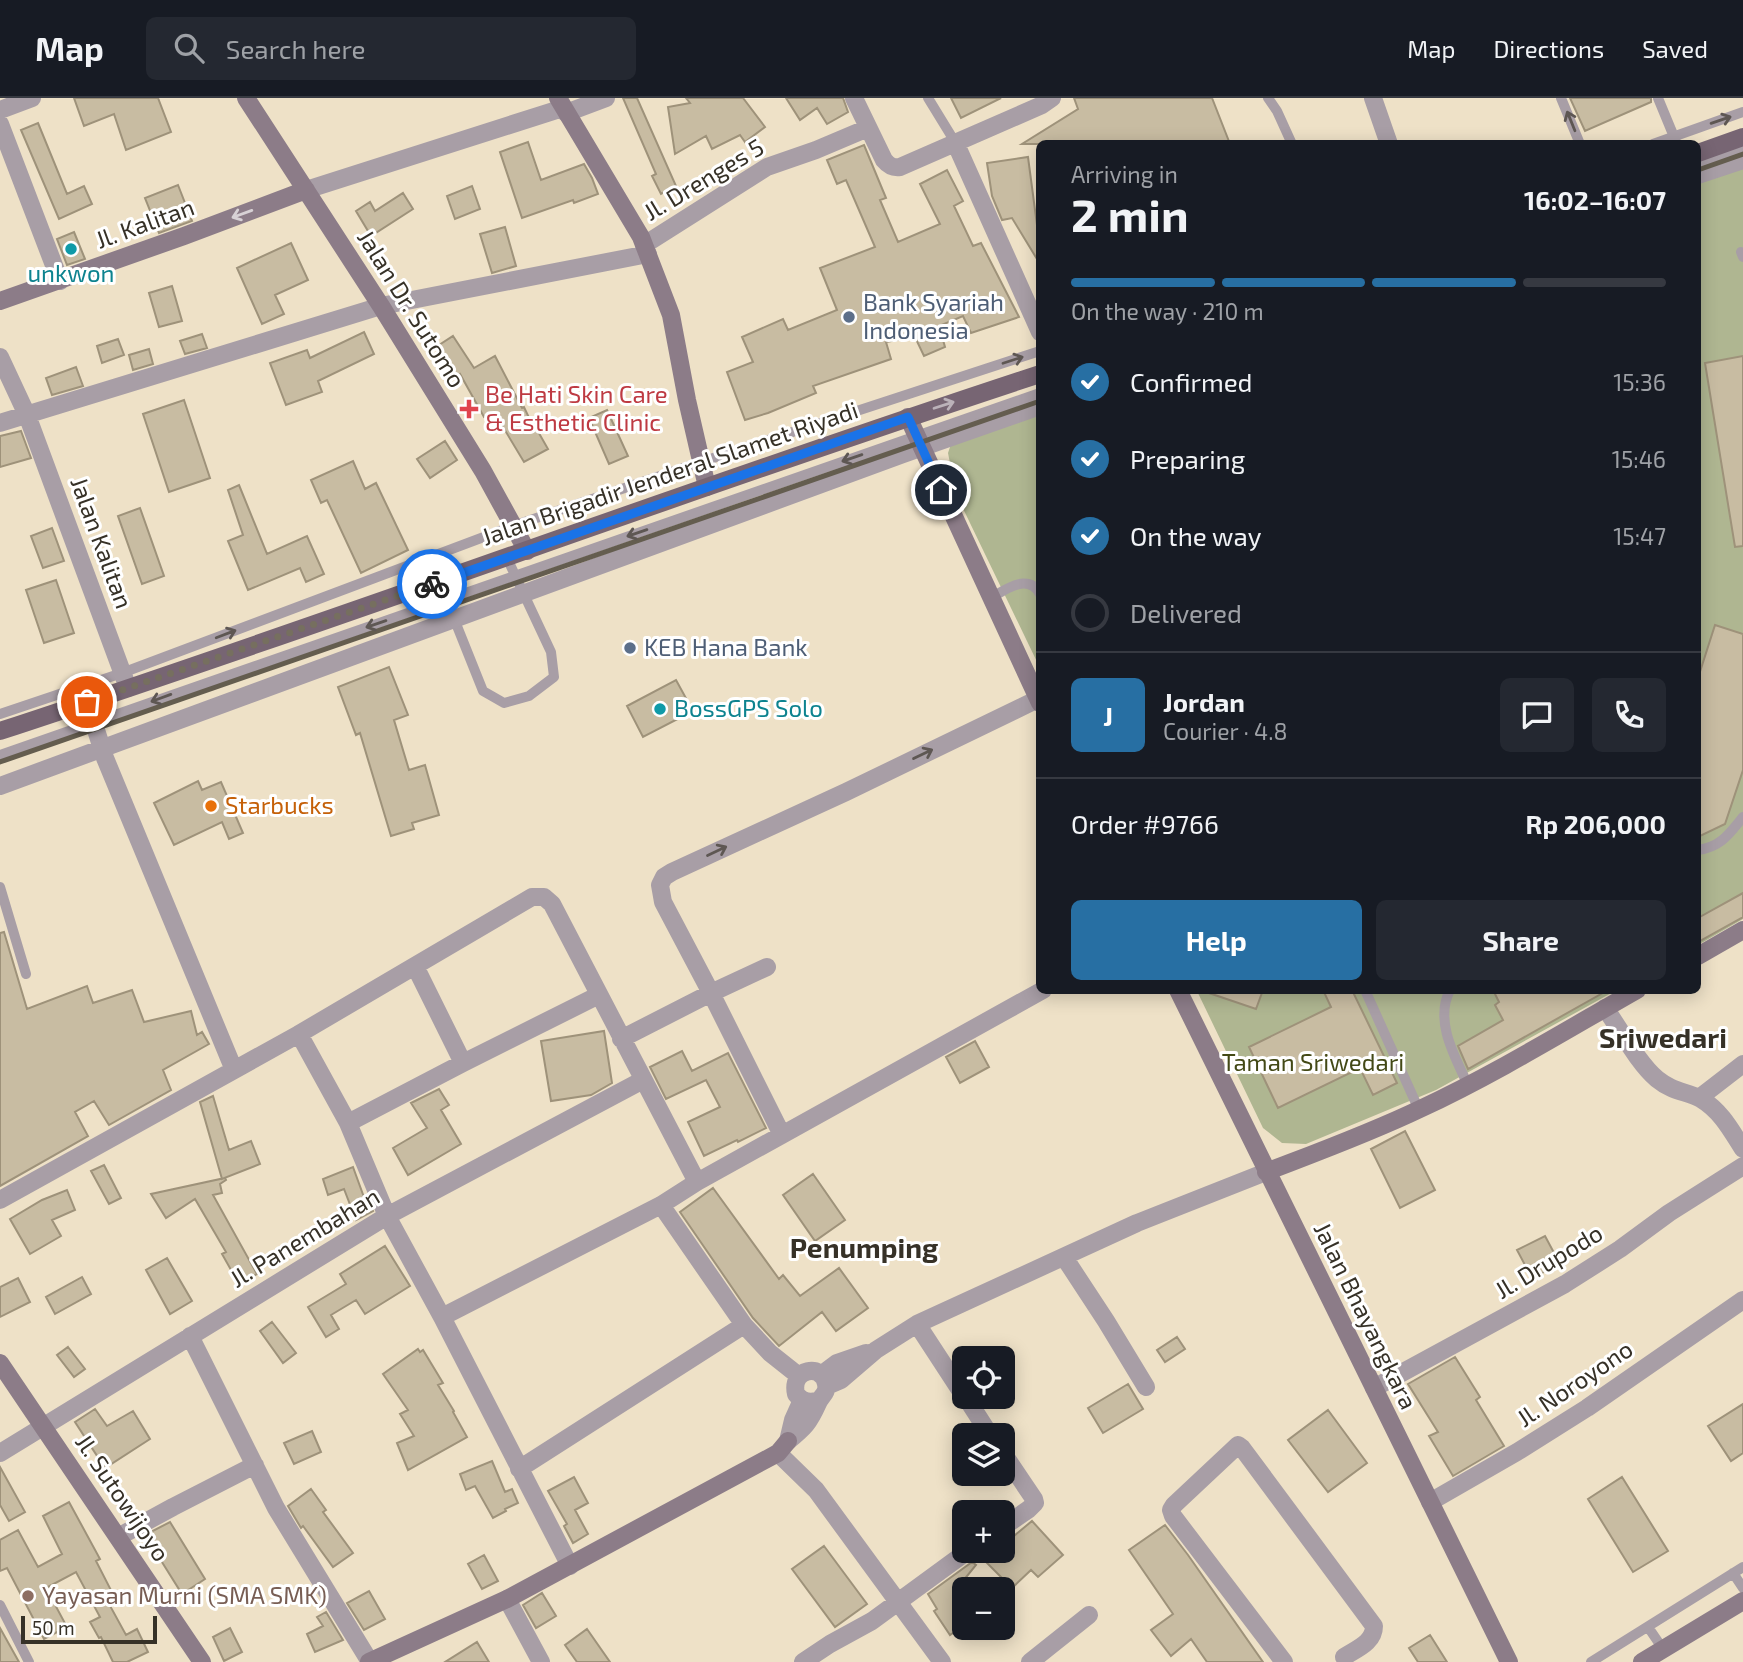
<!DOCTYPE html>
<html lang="en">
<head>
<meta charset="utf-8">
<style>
  :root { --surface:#171b24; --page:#242831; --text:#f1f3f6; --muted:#9ea1a6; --line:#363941; --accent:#276fa3 }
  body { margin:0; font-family:"Exo 2",sans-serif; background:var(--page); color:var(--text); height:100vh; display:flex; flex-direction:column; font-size:26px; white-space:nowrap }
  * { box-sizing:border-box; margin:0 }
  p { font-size:23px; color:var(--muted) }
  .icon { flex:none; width:38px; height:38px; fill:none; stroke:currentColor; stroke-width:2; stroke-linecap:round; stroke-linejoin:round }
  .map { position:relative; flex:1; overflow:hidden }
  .drawer { position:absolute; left:1036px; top:42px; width:665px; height:854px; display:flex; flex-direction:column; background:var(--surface); border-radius:10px; box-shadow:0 4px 18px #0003 }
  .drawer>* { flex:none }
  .fabs { position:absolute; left:952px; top:1248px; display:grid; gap:14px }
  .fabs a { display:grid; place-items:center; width:63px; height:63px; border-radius:10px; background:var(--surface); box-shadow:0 4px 18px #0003; font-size:35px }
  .scale { position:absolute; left:21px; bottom:18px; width:136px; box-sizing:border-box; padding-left:7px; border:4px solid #363127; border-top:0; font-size:19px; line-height:24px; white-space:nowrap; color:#363127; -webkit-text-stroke:5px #fff; paint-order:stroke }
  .pin { position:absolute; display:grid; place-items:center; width:60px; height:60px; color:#fff; margin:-30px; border:4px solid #fff; border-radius:50%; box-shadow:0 2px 7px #0007 }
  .courier { position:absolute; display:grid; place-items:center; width:70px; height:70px; margin:-35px; border:5px solid #1a73e8; border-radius:50%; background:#fff; color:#222; box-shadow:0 2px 9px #0007 }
  .headline em { font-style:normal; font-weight:700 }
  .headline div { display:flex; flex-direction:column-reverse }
  .headline { display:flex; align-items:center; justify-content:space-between; height:119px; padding:0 35px }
  h1 { font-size:46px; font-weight:700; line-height:52px }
  .bar { display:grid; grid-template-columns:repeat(4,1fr); gap:10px 7px; align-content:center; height:84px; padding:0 35px }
  .bar i { height:9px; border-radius:5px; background:var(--line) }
  .bar .on { background:var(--accent) }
  .bar p { grid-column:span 4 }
  .line { display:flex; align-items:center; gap:18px; padding:0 35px; border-top:2px solid var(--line) }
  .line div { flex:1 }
  .round { display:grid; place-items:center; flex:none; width:74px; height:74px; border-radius:10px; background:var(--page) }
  ol { padding:0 35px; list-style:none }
  li { display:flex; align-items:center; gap:21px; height:77px }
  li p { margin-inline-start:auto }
  li .icon { padding:7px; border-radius:50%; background:var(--accent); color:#fff; stroke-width:4 }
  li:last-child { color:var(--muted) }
  li i { width:38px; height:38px; border:4px solid var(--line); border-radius:50% }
  .cta { display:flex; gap:14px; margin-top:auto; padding:14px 35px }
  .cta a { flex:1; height:80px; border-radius:10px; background:var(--accent); color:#fff; font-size:28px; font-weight:700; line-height:80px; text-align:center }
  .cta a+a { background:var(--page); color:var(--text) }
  header { display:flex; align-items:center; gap:42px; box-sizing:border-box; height:98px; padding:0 35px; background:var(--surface); border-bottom:2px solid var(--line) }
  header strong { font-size:33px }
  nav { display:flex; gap:38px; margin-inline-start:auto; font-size:24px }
  .search { width:490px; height:63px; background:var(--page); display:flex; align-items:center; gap:18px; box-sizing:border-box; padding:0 24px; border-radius:10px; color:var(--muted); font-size:26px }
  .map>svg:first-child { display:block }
  .green { fill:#afb691 }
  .building { fill:#c8bca2; stroke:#9e927a; stroke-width:2 }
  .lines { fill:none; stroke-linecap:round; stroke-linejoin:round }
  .service { stroke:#a89ea6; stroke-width:10 }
  .minor { stroke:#a89ea6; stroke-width:18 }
  .secondary { stroke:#8c7c88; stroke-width:18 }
  .primary { stroke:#776573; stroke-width:18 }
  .rail { stroke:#645d4f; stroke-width:5 }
  .oneway { stroke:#5e5753 }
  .oneway2 { stroke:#d7d1d5 }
  .oneway3 { stroke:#bbb2b9 }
  .done { stroke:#766f5f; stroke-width:7; stroke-dasharray:0 12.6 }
  .route { stroke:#1a73e8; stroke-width:9 }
  .culture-dot { fill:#0f9aa8; stroke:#fff; stroke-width:2.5 }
  .service-dot { fill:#5c6f8a; stroke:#fff; stroke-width:2.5 }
  .health-dot { fill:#e0444e; stroke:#fff; stroke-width:2.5 }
  .food-dot { fill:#e8710a; stroke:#fff; stroke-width:2.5 }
  .education-dot { fill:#8d6e63; stroke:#fff; stroke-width:2.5 }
  .labels { text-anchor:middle; stroke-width:6; stroke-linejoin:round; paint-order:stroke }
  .street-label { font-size:24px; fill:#363127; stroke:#fff }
  .culture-label { font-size:24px; fill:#0d838f; stroke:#fff }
  .service-label { font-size:24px; fill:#4e5e75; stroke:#fff; text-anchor:start }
  .health-label { font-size:24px; fill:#be3a42; stroke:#fff; text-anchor:start }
  .food-label { font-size:24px; fill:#c56008; stroke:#fff; text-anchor:start }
  .park-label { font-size:24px; fill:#434916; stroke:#fff }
  .education-label { font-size:24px; fill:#785e54; stroke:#fff; text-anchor:start }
  .quarter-label { font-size:28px; font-weight:bold; fill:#363127; stroke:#fff }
</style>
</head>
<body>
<header>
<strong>Map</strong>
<div class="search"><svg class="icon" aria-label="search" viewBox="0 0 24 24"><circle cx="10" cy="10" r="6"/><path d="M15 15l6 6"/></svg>Search here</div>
<nav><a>Map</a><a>Directions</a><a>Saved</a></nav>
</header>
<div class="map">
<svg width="1743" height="1564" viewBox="0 0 1743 1564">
  <rect width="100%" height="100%" fill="#eee1c7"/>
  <path class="green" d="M1743 69V821L1698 847V85Z
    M1039 315V568L956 396 948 355 951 346Z
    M1197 893H1615L1436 992 1306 1046 1282 1045 1263 1030Z"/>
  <path class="building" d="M74 0H158L171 34 126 52 114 16 84 28Z
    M623 0H637L676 88 661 96 652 78 656 76Z
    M686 0H743L765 29 745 44 740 37 712 51 706 38 675 56 668 9 690 5Z
    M786 0H843L848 14 827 26 817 10 800 22Z
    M951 0H1001L961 20Z
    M1074 0H1212L1230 46H1022L1078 11Z
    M1570 0H1651V4L1585 33Z
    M38 25 67 96 84 88 92 106 59 121 21 32Z
    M528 44 541 82 584 66 592 80 598 96 574 105 573 102 522 120 500 54Z
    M864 47 886 100 880 102 898 144 940 126 920 86 947 72 963 103 954 108 973 148 981 145 1019 219 971 235 963 218 939 228 945 249 924 258 915 239 886 244 891 261 813 288 816 295 768 315 745 322 727 274 753 264 742 239 783 221 788 232 837 212 820 170 875 149 846 82 837 86 827 62Z
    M1028 59 1037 127 1040 125V166L1012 120 1002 122 992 98 987 65Z
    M178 87 192 123 159 135 145 100Z
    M472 88 480 111 455 121 447 98Z
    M403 95 413 111 371 138 356 113 370 104 375 113Z
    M505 129 516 168 492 175 480 136Z
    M74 134 85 161 67 167 57 141Z
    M291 145 308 182 275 197 284 216 262 226 237 170Z
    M172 188 182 223 159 229 149 195Z
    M364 234 374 256 318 283 322 294 286 307 270 265 307 252 310 260Z
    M202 236 207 250 185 256 180 243Z
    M453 238 474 270 495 258 522 310 524 309 531 324 532 323 548 351 524 364 494 314 484 319 460 276 455 279 436 249Z
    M118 241 124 257 102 265 97 248Z
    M149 251 153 266 133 272 129 257Z
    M1743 258V448L1735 449 1705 265Z
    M76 269 83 288 52 297 46 280Z
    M184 302 210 380 169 394 143 316Z
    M607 312 628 358 609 366 589 320Z
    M21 333 31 360 0 369V338Z
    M445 343 457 362 430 380 417 361Z
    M353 363 365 391 376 385 408 452 361 475 327 402 321 405 311 382Z
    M239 387 267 456 307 438 324 476 306 484 300 470 248 492 228 443 243 437 228 392Z
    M140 410 164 478 142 486 118 418Z
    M52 430 64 463 43 470 31 438Z
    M56 482 74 535 44 545 26 492Z
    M1715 527 1743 536V672L1725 726 1698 739V580Z
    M389 569 408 617 394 622 409 672 425 667 439 717 412 725 414 731 391 738 360 635 356 637 338 589Z
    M676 582 693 613 643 639 627 608Z
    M198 683 202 692 221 684 243 735 229 741 222 724 174 747 154 705Z
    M1743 795V819L1698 844V820Z
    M4 834 27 911 87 888 93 905 132 892 144 924 191 913 197 937 202 934 209 946 163 972 171 992 109 1027 94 1003 75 1014 88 1038 0 1088V835Z
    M1210 892H1263L1256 911 1209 895Z
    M1323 892H1352L1397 985 1373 997 1360 970 1278 1010 1249 949 1331 909Z
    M1493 892H1608L1468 971 1458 948 1503 922 1495 907 1499 904Z
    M604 933 612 985 591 997 551 1003 541 943Z
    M975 943 989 969 960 985 946 959Z
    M682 953 692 973 728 955 766 1030 738 1044 737 1042 704 1058 688 1024 720 1009 706 982 666 1001 650 969Z
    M439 991 449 1007 441 1012 461 1046 408 1077 393 1050 427 1030 411 1005Z
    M213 998 229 1052 251 1043 260 1066 222 1081 200 1004Z
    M1405 1033 1435 1092 1400 1110 1371 1051Z
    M104 1067 121 1100 109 1106 91 1073Z
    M353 1069 365 1102 368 1101 373 1113 356 1122 344 1091 328 1097 323 1081Z
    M813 1076 845 1122 815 1143 783 1097Z
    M225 1080 226 1082 220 1086 222 1095 213 1097 257 1176 239 1186 222 1156 226 1154 195 1101 166 1120 151 1096Z
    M713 1090 779 1181 783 1177 800 1198 839 1170 868 1210 836 1233 822 1214 779 1248 753 1220 680 1114Z
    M67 1092 75 1112 52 1122 61 1138 30 1156 10 1121 42 1102Z
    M1545 1138 1560 1166 1532 1180 1517 1152Z
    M385 1148 410 1188 365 1216 356 1202 331 1217 339 1231 326 1239 308 1209 346 1186 340 1176Z
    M167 1160 192 1203 170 1216 146 1172Z
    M82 1179 91 1196 55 1216 46 1199Z
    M18 1180 30 1204 0 1219V1189Z
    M272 1224 296 1255 283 1265 260 1233Z
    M1177 1239 1185 1251 1165 1264 1157 1252Z
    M68 1249 85 1271 74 1279 57 1257Z
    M418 1251 420 1254 423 1252 443 1285 438 1287 454 1313 453 1314 467 1339 408 1372 397 1345 414 1338 400 1316 408 1312 383 1276Z
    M1455 1259 1480 1299 1476 1302 1504 1348 1453 1378 1429 1338 1438 1334 1408 1286Z
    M1128 1286 1143 1311 1103 1335 1088 1310Z
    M1743 1306V1355L1731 1363 1708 1328Z
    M95 1311 107 1328 133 1313 150 1341 105 1370 75 1324Z
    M1328 1312 1367 1365 1328 1394 1288 1342Z
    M312 1333 321 1354 294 1366 284 1345Z
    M492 1363 505 1394 512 1391 518 1405 505 1411 506 1413 493 1420 475 1388 466 1392 460 1376Z
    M0 1369 25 1414 9 1423 0 1407Z
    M574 1379 588 1405 575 1412 588 1436 573 1445 564 1428 567 1426 548 1393Z
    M1622 1379 1668 1453 1633 1474 1588 1401Z
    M311 1391 326 1412 323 1414 353 1455 333 1469 303 1428 301 1430 288 1408Z
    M69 1404 100 1461 96 1463 116 1502 109 1506 126 1537 137 1531 148 1554 127 1564H113L101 1539 99 1540 90 1524 100 1519 76 1474 46 1490 67 1529 44 1541 7 1470 0 1473V1442L18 1432 38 1469 62 1456 43 1418Z
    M1032 1423 1063 1457 1038 1479 1031 1472 1012 1490 979 1457 980 1452H1003V1447Z
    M170 1424 205 1481 182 1496 145 1437Z
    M1165 1427 1188 1457 1263 1564H1207L1191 1541 1171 1558 1151 1532 1173 1516 1129 1452Z
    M824 1448 867 1506 835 1529 792 1471Z
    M484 1457 498 1483 482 1491 468 1466Z
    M972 1464 976 1467 963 1483 964 1485V1527L950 1537 934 1513 937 1511 928 1496Z
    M369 1493 385 1521 364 1532 347 1505Z
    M542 1495 556 1518 536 1530 523 1507Z
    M326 1514 343 1542 315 1554 307 1536 323 1528 317 1519Z
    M0 1530 19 1564H0Z
    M230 1530 242 1554 224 1563 213 1539Z
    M587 1531 610 1564H577L565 1547Z
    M1430 1537 1447 1564H1418L1409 1550Z
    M477 1544 489 1564H445Z"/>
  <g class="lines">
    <path class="service" d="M928 0 955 44
      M1268 0 1277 13 1292 46
      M1561 0 1580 46
      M1658 0 1677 46
      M1653 46 1743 14
      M1698 66 1743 50
      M1741 154 1743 159
      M439 483 483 593 504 605 529 598 554 579 551 554 507 460
      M990 500C1006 492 1028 474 1040 496
      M0 616 122 575 513 428 701 364 1040 253
      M0 657 1040 295
      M1698 752C1721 749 1729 736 1743 719
      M0 789 26 876
      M1365 892 1419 1012
      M1450 892C1434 923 1455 959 1468 987
      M1733 1475 1743 1490
      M0 1507 29 1564
      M1648 1529 1663 1551
      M1591 1564 1743 1469"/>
    <path class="minor" d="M854 0 884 62C889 68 893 70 900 69L1042 7 1052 0
      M1373 0 1389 46
      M0 12 32 0
      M566 15 606 0
      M0 26 60 183
      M955 44 1040 234
      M1698 77 1743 62
      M306 92 563 10
      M644 147 767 69 816 52 868 30
      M0 259 27 317 128 590
      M0 325 381 208 648 156
      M87 604 105 660 234 972
      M0 688 903 356 1040 308
      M415 868 463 965
      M1605 910C1620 931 1638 965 1657 981 1673 994 1685 993 1701 1001 1721 1013 1731 1032 1743 1051
      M299 936 348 1025 387 1118 442 1219 570 1468
      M621 941 711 895 767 869
      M1699 1000 1743 966
      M348 1025 463 965 599 897
      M782 1037 711 895 663 804 660 787 664 779 672 774 846 694 1038 601
      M0 1102 299 936 532 799H544L552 806 697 1084
      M661 1107 744 1227 770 1255 799 1278
      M1064 1159 1106 1223 1146 1289
      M442 1219 661 1107 697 1084 1043 892
      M917 1226 964 1298
      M190 1238 276 1410 370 1564
      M821 1277 837 1265 866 1255
      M827 1288 841 1282 876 1252 917 1226 1137 1125 1266 1074
      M1374 1290 1565 1186 1620 1151 1669 1115 1743 1068
      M965 1298 990 1337
      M788 1343C805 1329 809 1325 818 1305 821 1298 828 1295 826 1286 823 1265 790 1270 796 1296 802 1304 810 1306 819 1302
      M788 1343 793 1322 802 1302
      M0 1355 387 1118 643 982
      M778 1355 816 1392 942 1564
      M1003 1355 1034 1401 1035 1405 1029 1411 1003 1429
      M519 1371 744 1227
      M1430 1404 1517 1354 1587 1310 1743 1202
      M118 1439 173 1409 255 1367
      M507 1501 541 1564
      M803 1564 830 1546 872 1523 969 1452
      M1030 1564 1089 1517
      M1284 1564 1173 1418 1171 1412 1174 1407 1238 1347 1242 1350 1374 1528C1374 1545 1356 1551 1344 1559"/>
    <path class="secondary" d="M246 0 381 208 483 373 527 453
      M558 0 641 139 671 217 687 302 707 389
      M0 203 184 138 306 92
      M908 319 1040 605
      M1698 858 1743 832
      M1178 892 1509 1564
      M1266 1074C1318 1054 1370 1035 1420 1011 1495 976 1565 933 1637 892
      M0 1265 202 1564
      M369 1564 507 1501 778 1355 788 1343
      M1642 1564 1743 1503"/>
    <path class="primary" d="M1698 55 1743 39
      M0 633C348 519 691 390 1040 276"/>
    <path class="rail" d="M1698 72 1743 56
      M0 664 1040 303"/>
  </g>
  <defs><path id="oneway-shaft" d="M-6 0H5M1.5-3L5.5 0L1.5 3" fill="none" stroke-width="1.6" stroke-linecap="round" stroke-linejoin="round" transform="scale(1.75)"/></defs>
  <g class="oneway">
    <use href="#oneway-shaft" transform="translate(1721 22) rotate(-19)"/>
    <use href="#oneway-shaft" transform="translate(1571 23) rotate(-112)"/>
    <use href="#oneway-shaft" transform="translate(1013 262) rotate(-18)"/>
    <use href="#oneway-shaft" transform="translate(852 360) rotate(161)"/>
    <use href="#oneway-shaft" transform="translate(637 435) rotate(161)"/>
    <use href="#oneway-shaft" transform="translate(376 526) rotate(161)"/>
    <use href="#oneway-shaft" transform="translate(226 536) rotate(-21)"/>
    <use href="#oneway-shaft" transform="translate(161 600) rotate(160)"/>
    <use href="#oneway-shaft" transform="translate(923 656) rotate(-26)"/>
    <use href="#oneway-shaft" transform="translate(717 753) rotate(-25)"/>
  </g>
  <use class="oneway2" href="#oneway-shaft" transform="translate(242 116) rotate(160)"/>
  <use class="oneway3" href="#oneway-shaft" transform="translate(944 307) rotate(-18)"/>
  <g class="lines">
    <path class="done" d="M87 604 432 486"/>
    <path class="route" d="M432 486 908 319 941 392"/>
  </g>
  <g class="culture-dot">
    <circle cx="71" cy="151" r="7"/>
    <circle cx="660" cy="611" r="7"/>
  </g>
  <g class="service-dot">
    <circle cx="849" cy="219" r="7"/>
    <circle cx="630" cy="550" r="7"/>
  </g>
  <path class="health-dot" d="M465.5 300.5h7v7h7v7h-7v7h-7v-7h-7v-7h7z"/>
  <circle class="food-dot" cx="211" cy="708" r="7"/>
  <circle class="education-dot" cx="28" cy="1498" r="7"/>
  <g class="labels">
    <g class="street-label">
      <text transform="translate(704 82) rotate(-31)" y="8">Jl. Drenges 5</text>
      <text transform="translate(145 126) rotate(-20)" y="8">Jl. Kalitan</text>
      <text transform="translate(411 211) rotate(58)" y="8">Jalan Dr. Sutomo</text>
      <text transform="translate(670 376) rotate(-19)" y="8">Jalan Brigadir Jenderal Slamet Riyadi</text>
      <text transform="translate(101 445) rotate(70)" y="8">Jalan Kalitan</text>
      <text transform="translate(305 1140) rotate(-31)" y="8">Jl. Panembahan</text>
      <text transform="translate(1549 1164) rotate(-31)" y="8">Jl. Drupodo</text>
      <text transform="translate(1365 1218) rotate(64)" y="8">Jalan Bhayangkara</text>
      <text transform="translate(1575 1286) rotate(-34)" y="8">Jl. Noroyono</text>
      <text transform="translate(122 1400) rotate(56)" y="8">Jl. Sutowijoyo</text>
    </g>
    <g class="culture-label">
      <text x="71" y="184">unkwon</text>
      <text x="674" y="619" text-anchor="start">BossGPS Solo</text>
    </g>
    <g class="service-label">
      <text x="863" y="213">Bank Syariah<tspan x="863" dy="28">Indonesia</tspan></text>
      <text x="644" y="558">KEB Hana Bank</text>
    </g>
    <g class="health-label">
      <text x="485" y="305">Be Hati Skin Care<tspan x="485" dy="28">&amp; Esthetic Clinic</tspan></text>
    </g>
    <g class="food-label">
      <text x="225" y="716">Starbucks</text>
    </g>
    <g class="park-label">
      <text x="1313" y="973">Taman Sriwedari</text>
    </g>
    <g class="education-label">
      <text x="42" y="1506">Yayasan Murni (SMA SMK)</text>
    </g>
    <g class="quarter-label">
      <text x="1663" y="950">Sriwedari</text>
      <text x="864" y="1160">Penumping</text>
    </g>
  </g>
</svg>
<div class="fabs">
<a><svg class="icon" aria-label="locate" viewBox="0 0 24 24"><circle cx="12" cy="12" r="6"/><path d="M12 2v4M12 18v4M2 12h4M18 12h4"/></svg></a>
<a><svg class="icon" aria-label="layers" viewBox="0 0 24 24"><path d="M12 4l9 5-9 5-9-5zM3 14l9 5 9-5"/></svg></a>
<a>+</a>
<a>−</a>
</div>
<div class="scale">50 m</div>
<div class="pin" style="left:87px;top:604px;background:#ea580c"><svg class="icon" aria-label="bag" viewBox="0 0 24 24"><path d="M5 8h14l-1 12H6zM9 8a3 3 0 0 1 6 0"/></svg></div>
<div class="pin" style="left:941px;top:392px;background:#1f2937"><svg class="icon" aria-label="home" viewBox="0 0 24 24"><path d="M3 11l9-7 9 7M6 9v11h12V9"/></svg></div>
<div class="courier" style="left:432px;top:486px"><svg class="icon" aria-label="bike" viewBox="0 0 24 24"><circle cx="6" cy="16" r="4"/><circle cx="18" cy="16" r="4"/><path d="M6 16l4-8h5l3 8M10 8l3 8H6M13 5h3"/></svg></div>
<section class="drawer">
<div class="headline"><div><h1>2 min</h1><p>Arriving in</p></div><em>16:02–16:07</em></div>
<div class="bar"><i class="on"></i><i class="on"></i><i class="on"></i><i></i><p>On the way · 210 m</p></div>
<ol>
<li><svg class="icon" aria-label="check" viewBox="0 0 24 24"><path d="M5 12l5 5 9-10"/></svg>Confirmed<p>15:36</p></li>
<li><svg class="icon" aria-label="check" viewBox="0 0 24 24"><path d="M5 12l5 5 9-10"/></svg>Preparing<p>15:46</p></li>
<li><svg class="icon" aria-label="check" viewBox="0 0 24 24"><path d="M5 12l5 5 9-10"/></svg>On the way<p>15:47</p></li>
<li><i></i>Delivered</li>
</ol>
<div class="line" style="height:126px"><b class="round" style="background:var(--accent);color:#fff">J</b><div><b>Jordan</b><p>Courier · 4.8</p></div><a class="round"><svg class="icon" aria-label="chat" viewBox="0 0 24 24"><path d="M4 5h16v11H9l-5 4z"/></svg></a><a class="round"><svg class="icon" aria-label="phone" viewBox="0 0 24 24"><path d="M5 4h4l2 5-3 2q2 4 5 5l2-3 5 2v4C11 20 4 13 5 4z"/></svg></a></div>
<div class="line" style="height:91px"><div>Order #9766</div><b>Rp 206,000</b></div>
<div class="cta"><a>Help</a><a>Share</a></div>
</section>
</div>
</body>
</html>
